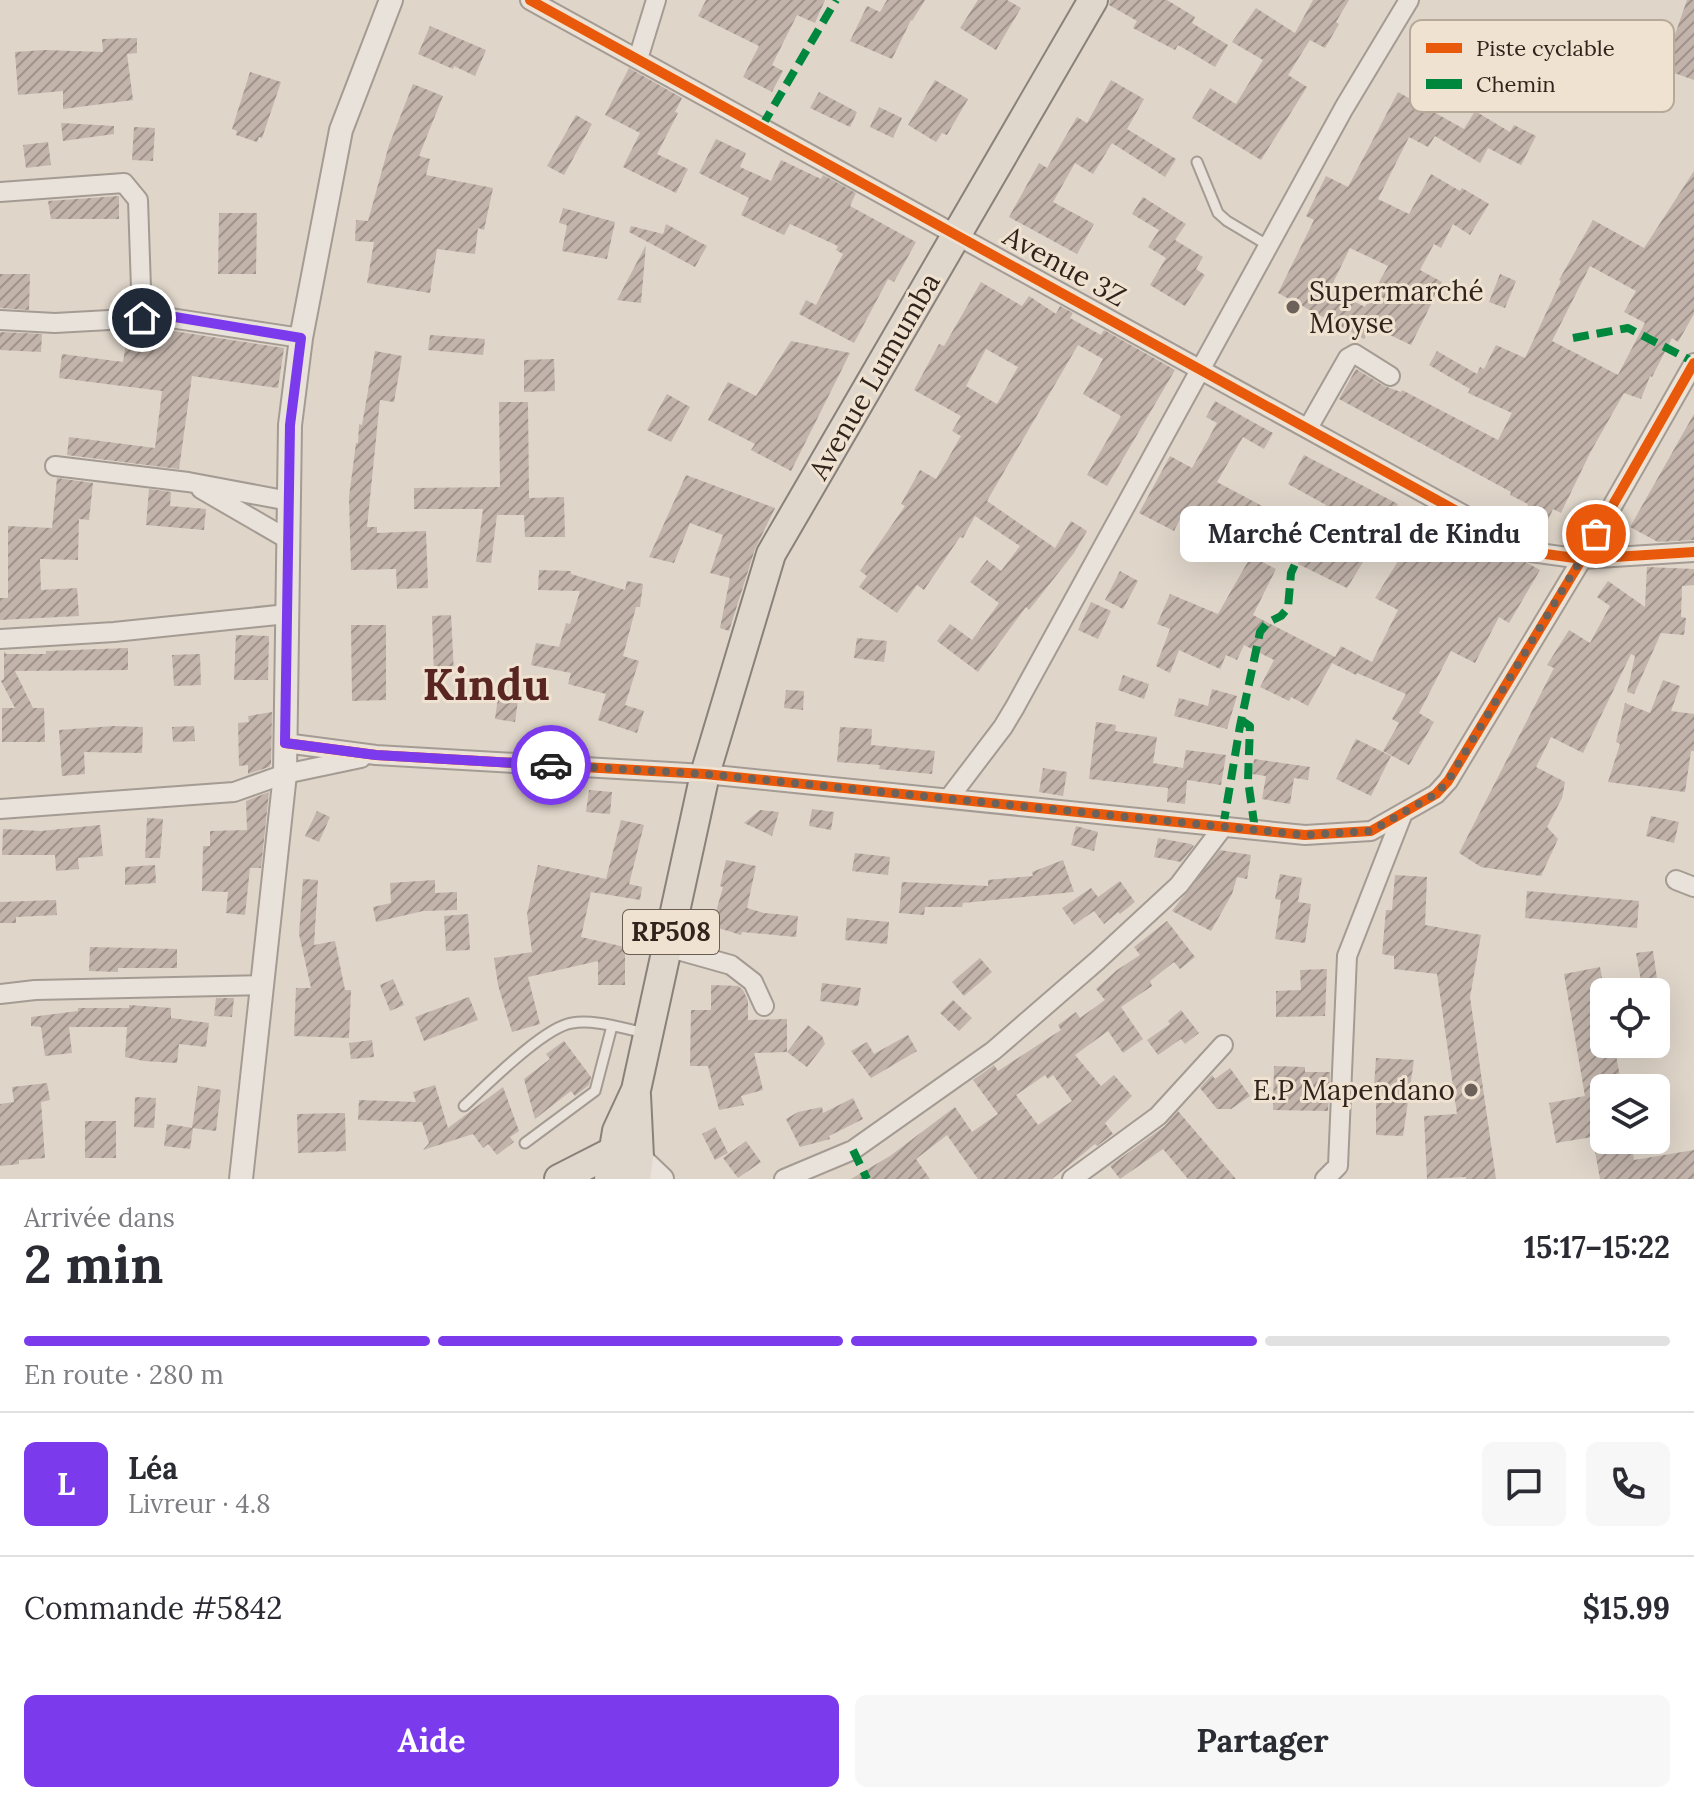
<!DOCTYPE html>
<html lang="fr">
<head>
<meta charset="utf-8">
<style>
  :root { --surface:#fff; --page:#f7f7f7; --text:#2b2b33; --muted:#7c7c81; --line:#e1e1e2; --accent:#7c3aed }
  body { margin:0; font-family:Lora,serif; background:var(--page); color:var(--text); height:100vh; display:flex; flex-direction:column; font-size:30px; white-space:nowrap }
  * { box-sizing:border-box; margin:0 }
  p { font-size:26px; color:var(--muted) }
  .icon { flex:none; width:44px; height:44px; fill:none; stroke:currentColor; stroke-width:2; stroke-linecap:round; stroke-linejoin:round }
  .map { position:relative; height:1179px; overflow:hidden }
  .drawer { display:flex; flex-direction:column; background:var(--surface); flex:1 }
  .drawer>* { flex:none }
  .buttons { position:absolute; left:1590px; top:978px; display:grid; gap:16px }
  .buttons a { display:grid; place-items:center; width:80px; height:80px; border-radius:12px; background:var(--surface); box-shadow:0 8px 32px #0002; font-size:40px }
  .pin { position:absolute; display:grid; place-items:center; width:68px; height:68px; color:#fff; margin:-34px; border:4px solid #fff; border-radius:50%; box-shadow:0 2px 8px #0007 }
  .courier { position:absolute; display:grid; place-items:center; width:80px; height:80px; margin:-40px; border:6px solid #7c3aed; border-radius:50%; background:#fff; color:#222; box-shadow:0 2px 10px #0007 }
  .bubble { position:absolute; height:56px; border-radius:12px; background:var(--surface); box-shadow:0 8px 32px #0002; font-size:26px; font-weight:800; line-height:56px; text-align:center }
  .head em { font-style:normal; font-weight:800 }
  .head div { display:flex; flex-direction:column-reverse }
  .head { display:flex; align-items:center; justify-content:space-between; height:136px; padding:0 24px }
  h1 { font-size:52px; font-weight:800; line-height:60px }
  .bar { display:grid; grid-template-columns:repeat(4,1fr); gap:12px 8px; align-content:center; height:96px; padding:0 24px }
  .bar i { height:10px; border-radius:6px; background:var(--line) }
  .bar .on { background:var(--accent) }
  .bar p { grid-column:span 4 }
  .line { display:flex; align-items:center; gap:20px; padding:0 24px; border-top:2px solid var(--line) }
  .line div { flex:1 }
  .round { display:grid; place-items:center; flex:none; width:84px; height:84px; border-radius:12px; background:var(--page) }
  .action { display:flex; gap:16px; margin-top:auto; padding:16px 24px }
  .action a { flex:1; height:92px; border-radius:12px; background:var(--accent); color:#fff; font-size:32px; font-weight:800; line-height:92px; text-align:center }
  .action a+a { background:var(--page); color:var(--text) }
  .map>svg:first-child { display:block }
  .building { fill:url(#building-hatch); fill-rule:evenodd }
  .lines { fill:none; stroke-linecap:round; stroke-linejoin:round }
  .service-casing { stroke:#a49b93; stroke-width:13 }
  .minor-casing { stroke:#a49b93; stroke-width:22 }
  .tertiary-casing { stroke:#a49b93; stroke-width:26 }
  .primary-casing { stroke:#89817a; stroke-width:32 }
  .service { stroke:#e8e2db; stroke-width:9 }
  .minor { stroke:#e8e2db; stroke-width:18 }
  .tertiary { stroke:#e8e2db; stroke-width:22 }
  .primary { stroke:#dfd7cc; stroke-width:28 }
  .quiet { stroke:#00873e; stroke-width:8; stroke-dasharray:16 8; stroke-linecap:butt }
  .cycleway-casing { stroke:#f0e2d0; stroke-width:15 }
  .cycleway { stroke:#e8590c; stroke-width:10 }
  .done { stroke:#6d6259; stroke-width:8; stroke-dasharray:0 14.4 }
  .route { stroke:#7c3aed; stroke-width:10 }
  .poi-dot { fill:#6d6259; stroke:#f0e2d0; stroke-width:3 }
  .labels { text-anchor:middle; stroke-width:6; stroke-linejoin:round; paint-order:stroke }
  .shield { fill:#f0e2d0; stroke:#6a5d53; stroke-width:2 }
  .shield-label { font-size:26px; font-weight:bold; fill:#30241d }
  .street-label { font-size:28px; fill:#30241d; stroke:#f0e2d0 }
  .poi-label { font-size:28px; fill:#30241d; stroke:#f0e2d0; text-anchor:start }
  .town-label { font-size:44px; font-weight:bold; fill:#582522; stroke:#f0e2d0 }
  .key { fill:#f0e2d0; stroke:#b6a99a; stroke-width:2 }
  .key-label { font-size:22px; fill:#30241d }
</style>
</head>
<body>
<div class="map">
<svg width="1694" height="1179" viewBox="0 0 1694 1179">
  <defs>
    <pattern id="building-hatch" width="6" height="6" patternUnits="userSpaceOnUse" patternTransform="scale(2)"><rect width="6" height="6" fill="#c2b4ab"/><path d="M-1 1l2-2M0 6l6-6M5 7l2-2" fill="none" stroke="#9e928b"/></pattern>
  </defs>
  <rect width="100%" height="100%" fill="#dfd5c9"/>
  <path class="building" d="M706 0H825L815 23 797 15 772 65 783 71 772 92 743 77 759 46 698 16Z
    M887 0H925L912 21 911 20 892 59 850 41 867 6 880 12Z
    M978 0H1007L1021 8 996 50 960 28Z
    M1110 0H1167L1195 17 1192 23 1228 45 1215 67 1178 45 1175 50 1133 28 1137 21 1109 5Z
    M1313 0H1349L1336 22 1339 24 1325 48 1310 40 1288 75 1307 87 1261 160 1192 118 1210 88 1236 104 1263 60 1232 42 1256 8 1295 33Z
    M1687 0H1694V80L1663 69Z
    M1531 19 1558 35 1536 72 1508 56Z
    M430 26 486 50 475 76 454 66 453 69 418 54Z
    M137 38V53L127 54 133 100 63 109V91L18 95 15 52 44 50 103 52 102 39Z
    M629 68 682 98 675 112 678 113 657 154 688 169 676 193 623 167 640 133 605 115Z
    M250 72 281 82 262 138 259 137 257 142 236 135 237 131 232 129Z
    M935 80 968 99 947 135 942 133 936 142 908 125Z
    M1111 80 1144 99 1127 129 1176 159 1165 177 1112 143 1093 174 1075 163 1053 202 1094 224 1077 254 1009 217 1039 163 1047 168 1077 117 1087 123Z
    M413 84 443 96 419 156 430 159 426 175 493 188 484 230 478 228 475 254 437 249 430 293 367 283 374 242 355 241 356 220 368 221 389 145Z
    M819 92 857 112 850 127 810 108Z
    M1398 92 1464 129 1475 111 1510 132 1514 125 1536 136 1521 165 1488 148 1480 163 1435 136 1428 147 1409 137 1378 199 1409 214 1431 174 1460 191 1462 188 1489 204 1470 235 1453 224 1441 248 1434 244 1420 270 1442 282 1411 345 1371 326 1364 339 1278 293 1314 220 1306 216 1326 176 1348 187ZM1350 248 1388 266 1365 307 1330 289Z
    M879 107 902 118 893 138 870 127Z
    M576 115 592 124 564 175 547 166Z
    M61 123 114 126V134L63 141Z
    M134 127 155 128 153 161 132 160Z
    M716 139 746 153 740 167 771 181 781 160 821 179 823 175 856 193 850 206 916 242 894 282 888 279 854 343 799 314 806 300 816 305 843 254 836 250 838 246 790 224 784 235 741 215 749 198 699 173Z
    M48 142 51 165 26 168 23 145Z
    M1694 171V314L1678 342 1672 338 1652 377 1650 376 1641 399 1624 393 1590 453 1561 513 1553 509 1548 520 1526 509 1528 504 1510 495 1511 492 1339 399 1356 369 1384 386 1401 392 1402 390 1498 440 1512 413 1468 393 1470 389 1429 365 1437 351 1477 374 1480 367 1484 369 1496 345 1525 358 1561 281 1559 280 1593 220 1644 248ZM1590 266 1636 291 1624 312 1645 323 1618 375 1552 341Z
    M119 196V219H51L48 201Z
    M1143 197 1186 224 1175 240 1203 257 1196 269 1205 275 1185 306 1150 285 1166 258 1148 247 1159 230 1132 214Z
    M563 208 615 222 607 259 562 251 567 225 559 223Z
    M219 213H257L256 274H218Z
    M666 224 707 246 695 267 629 232 631 226 663 234Z
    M646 245 641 303 617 300Z
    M0 274H30L29 310 0 308Z
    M1500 274 1516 281 1505 308 1489 302Z
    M981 282 1022 306 1029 296 1056 314 1060 306 1073 313 1070 318 1101 335 1104 330 1175 370 1107 486 1087 475 1121 416 1083 394 1103 359 1078 345 987 501 1055 548 1071 521 1087 531 1074 553 1029 610 1026 607 978 672 937 641 950 624 972 640 999 603 970 582 987 560 1001 571 1020 546 975 516 963 538 960 537 924 590 917 585 897 613 859 587 867 576 860 571 905 506 901 504 920 470 936 479 961 436 952 431 961 416 914 390 939 344 944 346ZM986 349 1018 367 997 404 966 386Z
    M160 329 284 348 278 388 192 376 179 469 67 455 69 437 155 448 162 391 59 378 62 354 123 362 128 331Z
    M0 332 42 334 41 352 0 350Z
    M430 335 485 339 483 355 428 350Z
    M791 341 850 353 791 471 751 450 755 444 708 420 728 382 756 396Z
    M375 351 402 356 394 402 380 400 367 527H377V533L426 531 428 588 397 589 396 569 351 570 349 497 356 443H358L359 424 362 425Z
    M554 359 555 391 524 392V360Z
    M667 394 690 407 671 442 647 430Z
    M1215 401 1273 433 1264 449 1243 437 1217 482 1264 507 1240 552 1209 536 1214 526 1185 510 1174 531 1139 513 1170 456 1192 468 1217 423 1206 417Z
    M499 402H528L529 498 564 497 565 537H525L524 515H497L491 563 476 562 483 509H414V488L500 487Z
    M1694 414V540L1658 542 1630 527Z
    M1304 455 1398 504 1397 506 1448 536 1454 523 1540 570 1509 623 1499 617 1475 663 1451 651 1419 713 1434 722 1409 765 1383 751 1399 723 1392 719 1406 694 1357 673 1356 675 1332 663 1308 706 1291 697 1289 701 1260 687 1274 660 1244 645 1237 660 1226 655 1220 669 1179 650 1170 673 1156 666 1170 629 1157 624 1170 594 1218 614 1251 556 1276 569 1253 615 1335 657 1341 646 1372 662 1398 610 1375 598 1403 553 1378 538 1347 588 1298 564 1326 505 1288 484Z
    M686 475 775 508 755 549 729 631 720 628 730 578 710 573 723 535 690 523 674 563 649 557Z
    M57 478 93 483 89 520 79 519 78 560 40 559 41 590 77 588 79 616 0 620V598H8V526L52 528Z
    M149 489 171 492 170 506 206 509 204 530 146 525Z
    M1647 567 1694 569V585L1682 586 1681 617 1686 618 1684 635 1661 633 1634 694 1627 692 1635 656 1631 654 1583 753 1551 737 1536 767 1565 782 1562 798 1547 827 1558 839 1541 876 1481 867 1459 853 1554 668 1547 665 1569 630 1590 643 1610 606 1597 597 1608 581 1645 607Z
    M539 570 571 571V574L625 590 627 581 643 584 640 607H636L623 656 639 661 625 705 644 711 637 733 598 720 606 694 568 684 571 673 531 665 536 643 559 647 566 623 570 624 580 591 538 590Z
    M1120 571 1138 581 1123 609 1105 600Z
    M1091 602 1111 611 1098 639 1078 630Z
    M451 615 454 674H434L432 616Z
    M351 625H386V700L352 701Z
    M236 635 269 636 268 680H234Z
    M857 638 887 641 884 662 854 658Z
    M128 648V670L15 671 33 708H44L45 742H2V708H15L1 681 4 679V651L6 654H46V651Z
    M200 654 201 685 174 686 172 655Z
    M1123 675 1149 684 1144 699 1118 690Z
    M1663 680 1680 686 1671 711 1694 714V751H1691L1685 792 1608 782 1620 744 1616 742 1625 703 1650 713Z
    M1212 689 1237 696 1227 729 1174 716 1179 698 1208 706Z
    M786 690 804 691 803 710 784 708Z
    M498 697 518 700 515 722 495 719Z
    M272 712 271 764 269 767 248 774V765L239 766 238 723 249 722 248 716Z
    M1096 722 1116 725 1115 731 1157 737 1153 763 1183 768 1186 750 1226 755 1221 785 1187 780 1185 804 1167 802 1168 788 1089 779Z
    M114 726 143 727 142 753 84 752 85 774 62 776 59 730Z
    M194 726 195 741 173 742 172 727Z
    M840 727 872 729 871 745 935 751 932 774 879 769 880 765 837 762Z
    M1356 739 1391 756 1371 796 1336 779Z
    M1254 759 1310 767 1308 780 1294 778 1290 804 1262 799 1266 776 1252 774Z
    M1043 768 1067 772 1063 796 1039 792Z
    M589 790 612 792 610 814 586 812Z
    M269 792 261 868H250L245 915 226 913 228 892 202 891 203 846H210V831L247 830 246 801Z
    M812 809 834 812 831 830 809 826Z
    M760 810 779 812 772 836 744 823Z
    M317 811 330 817 319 842 305 836Z
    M1651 816 1679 822 1674 843 1646 836Z
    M147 818 163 819 160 858H145Z
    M621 820 644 825 629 884 642 887 640 900 591 892 581 937 625 947V985H598V961L528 977 540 1024 512 1032 498 985 494 958 532 952 527 914 538 865 606 879Z
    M100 825 103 856 78 858 79 869 56 871 55 855H2L3 829 41 831Z
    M1076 826 1098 832 1094 851 1071 845Z
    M1158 838 1191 844 1194 846 1181 862 1154 857Z
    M1220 850 1251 855 1247 879 1237 877 1232 894 1211 931 1172 911Z
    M855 853 890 857 888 875 852 871Z
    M726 860 756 866 747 908 764 913 798 916 796 937 742 932 741 935 712 926 723 887 720 886Z
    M1063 860 1074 892 963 903 962 907H925L924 915 899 913 902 882 988 886V880L1033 876 1032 872Z
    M155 865 156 883 125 885V867Z
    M1280 874 1302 878 1298 902 1311 904 1305 943 1275 939 1281 900 1275 899Z
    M1395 875 1427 877 1425 925 1481 935 1470 997 1496 1179H1466V1177L1427 1179 1424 1116 1457 1114 1437 974 1394 969V956L1382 954 1386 910H1392Z
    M303 879 318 880 314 945 335 941 345 990H351L349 1038 294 1036 296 988H311L299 934Z
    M435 880V893L457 892V910L423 911 376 922 373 907 391 903 390 883Z
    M1120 881 1135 902 1120 914 1118 912 1104 924 1094 911 1074 925 1062 908 1091 888 1098 897Z
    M1527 891 1639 901 1637 928 1525 918Z
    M56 900 57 915 16 917V923H0V902Z
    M468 914 470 950 446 951 444 916Z
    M847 918 889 922 887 944 845 940Z
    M1167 921 1195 957 1180 969 1174 962 1150 981 1152 986 1121 1007 1143 1039 1123 1053 1108 1031 1075 1055 1101 1086 1114 1075 1132 1096 1105 1123 1113 1134 1097 1146 1095 1144 1052 1179H978L947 1135 916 1159 930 1179H851L890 1156 955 1107 972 1132 998 1114 973 1080 994 1065 998 1071 1061 1030 1058 1025 1076 1012 1080 1018 1105 1000 1096 989 1117 970 1140 955 1134 947ZM1045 1075 1048 1079 1053 1075 1072 1101 1038 1125 1016 1095Z
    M90 947 177 949V968H118V972L89 971Z
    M1653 951 1659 992H1643L1636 953Z
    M980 958 992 972 964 996 952 982Z
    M1600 967 1604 987V1044H1614L1622 1088H1604V1135L1556 1143 1549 1103 1585 1096 1564 974Z
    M1327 969 1325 1016 1276 1017V991L1301 990 1300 970Z
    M393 979 404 1005 390 1011 380 985Z
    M822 983 861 988 858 1006 820 1001Z
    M711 985 738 986 743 990 748 1001V1020L787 1019V1052L754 1053 763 1090 741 1096 744 1105 719 1110 708 1066H690L691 1010H711Z
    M469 997 478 1020 424 1041 415 1017Z
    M216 998H234L232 1017 214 1016Z
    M953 1000 972 1018 959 1031 940 1013Z
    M129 1005 171 1008V1018L209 1023 206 1047 179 1044 177 1063 144 1061 125 1057 127 1027H69L72 1053 45 1056 41 1027 31 1026V1017L78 1011V1008H129Z
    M1181 1010 1199 1033 1185 1044 1181 1039 1158 1055 1147 1040 1170 1024 1168 1021Z
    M808 1025 822 1036 825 1044 807 1067 787 1052Z
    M908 1035 917 1051 871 1078 851 1051 867 1042 874 1054Z
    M372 1040 374 1057 351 1059 349 1043Z
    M564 1041 591 1077 589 1085 575 1096 571 1091 535 1119 524 1079 550 1059 546 1054Z
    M1376 1058 1414 1060 1403 1136 1376 1135V1102L1373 1101Z
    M1274 1066 1305 1067V1072H1330L1328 1111 1273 1110Z
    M1230 1068 1250 1096 1231 1109H1217L1200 1088 1212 1075 1215 1079Z
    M47 1083 50 1100 41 1102 45 1158 19 1160V1164L0 1166V1104L14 1102 12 1087Z
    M435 1085 448 1128 503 1087 519 1131 510 1137 514 1142 497 1155 488 1144 483 1148 473 1134 423 1150 429 1143 422 1122 358 1120 359 1100 416 1102 413 1092Z
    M198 1086 221 1090 216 1131 192 1128Z
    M135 1097 156 1098 154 1128 134 1127Z
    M853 1098 863 1119 829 1136 830 1139 800 1147 786 1119 798 1112 822 1107 823 1113Z
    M1178 1111 1236 1179H1188L1163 1149 1120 1179 1110 1166 1165 1126Z
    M345 1113 346 1151 298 1153 297 1114Z
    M85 1121H116V1158H85Z
    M167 1124 193 1128 190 1149 164 1146Z
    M715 1127 728 1153 715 1160 702 1134Z
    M1593 1140H1631L1634 1160 1694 1150V1179H1600Z
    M746 1141 761 1162 738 1178 723 1158Z"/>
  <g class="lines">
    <defs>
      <path id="service" d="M1197 162 1218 213 1227 221 1269 246
        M464 1106C487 1085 544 1027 572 1023 595 1019 624 1029 647 1033
        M525 1143 595 1091 612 1026"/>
      <path id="minor" d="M530 0 1531 552 1582 559 1694 552
        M638 59 656 0
        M0 192 124 183 138 200 142 318
        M0 320 55 323 164 317 301 338
        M1308 428 1348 358 1355 354 1390 376
        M55 466 188 482 289 501
        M201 489 289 540
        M0 639 114 632 287 614
        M285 743 376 755 705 774 1305 835 1371 831 1436 794 1448 781 1582 559 1694 363
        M949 798 1003 727 1015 707 1344 108 1409 0
        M0 809 234 792 285 774 361 758
        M1676 880 1694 887
        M667 947 731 965 753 982 764 1006
        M0 994 35 990 262 985
        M784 1179 853 1150 993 1051 1098 960 1179 885 1223 827
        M1072 1179 1158 1116 1223 1045
        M1325 1179 1338 1166 1347 956 1403 813"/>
      <path id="tertiary" d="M639 1157 662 1179
        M241 1179 285 774 290 425 301 338 341 130 391 0"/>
      <path id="primary" d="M636 1095 639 1157 636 1179
        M559 1179 612 1152 627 1155
        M609 1179 617 1131 636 1090 705 774 771 554 1093 0"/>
    </defs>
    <use href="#service" class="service-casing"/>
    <use href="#minor" class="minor-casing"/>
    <use href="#tertiary" class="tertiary-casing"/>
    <use href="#primary" class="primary-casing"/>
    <use href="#service" class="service"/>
    <use href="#minor" class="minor"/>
    <use href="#tertiary" class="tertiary"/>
    <use href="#primary" class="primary"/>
    <path class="quiet" d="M762 126 836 0
      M1573 338 1628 328 1694 362
      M1241 720 1250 726 1248 780 1255 830
      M1223 827 1240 726 1260 632 1267 623 1281 616 1288 608 1291 573 1309 534
      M853 1150 867 1179"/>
    <defs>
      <path id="cycleway" d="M530 0 1531 552 1582 559 1694 552
        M285 743 376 755 705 774 1305 835 1371 831 1436 794 1448 781 1582 559 1694 363"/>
    </defs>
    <use href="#cycleway" class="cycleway-casing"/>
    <use href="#cycleway" class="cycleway"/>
  </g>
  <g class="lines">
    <path class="done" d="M551 765 705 774 1305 835 1371 831 1436 794 1448 781 1596 534"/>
    <path class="route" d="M142 318 175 317 301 338 290 425 285 743 376 755 551 765"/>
  </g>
  <g class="poi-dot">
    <circle cx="1293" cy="307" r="8"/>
    <circle cx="1471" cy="1090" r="8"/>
  </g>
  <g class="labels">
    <rect class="shield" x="623" y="910" width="96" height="44" rx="6"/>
    <g class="shield-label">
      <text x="671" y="941">RP508</text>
    </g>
    <g class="street-label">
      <text transform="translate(1065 266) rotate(29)" y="10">Avenue 3Z</text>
      <text transform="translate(874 376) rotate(-60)" y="10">Avenue Lumumba</text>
    </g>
    <g class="poi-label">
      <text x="1309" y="301">Supermarché<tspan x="1309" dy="32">Moyse</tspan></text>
      <text x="1455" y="1100" text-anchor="end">E.P Mapendano</text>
    </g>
    <g class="town-label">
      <text x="486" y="700">Kindu</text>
    </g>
  </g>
  <rect x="1410" y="20" width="264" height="92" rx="12" class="key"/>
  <rect x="1426" y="43" width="36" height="10" fill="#e8590c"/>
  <rect x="1426" y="79" width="36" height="10" fill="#00873e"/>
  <g class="key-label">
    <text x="1476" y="56">Piste cyclable</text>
    <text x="1476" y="92">Chemin</text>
  </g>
</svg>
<div class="buttons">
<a><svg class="icon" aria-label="locate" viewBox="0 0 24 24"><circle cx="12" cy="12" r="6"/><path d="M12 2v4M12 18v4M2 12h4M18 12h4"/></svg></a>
<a><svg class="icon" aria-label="layers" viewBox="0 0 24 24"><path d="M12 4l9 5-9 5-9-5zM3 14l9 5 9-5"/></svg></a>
</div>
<div class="pin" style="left:1596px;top:534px;background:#ea580c"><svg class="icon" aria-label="bag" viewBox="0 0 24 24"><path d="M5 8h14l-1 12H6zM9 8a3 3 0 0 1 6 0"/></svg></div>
<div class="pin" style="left:142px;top:318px;background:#1f2937"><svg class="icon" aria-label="home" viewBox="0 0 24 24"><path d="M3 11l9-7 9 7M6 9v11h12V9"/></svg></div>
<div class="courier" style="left:551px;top:765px"><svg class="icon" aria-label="car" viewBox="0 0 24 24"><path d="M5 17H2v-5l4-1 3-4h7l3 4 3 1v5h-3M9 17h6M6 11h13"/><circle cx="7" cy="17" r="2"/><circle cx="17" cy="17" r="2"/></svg></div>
<div class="bubble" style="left:1180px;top:506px;width:368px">Marché Central de Kindu</div>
</div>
<section class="drawer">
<div class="head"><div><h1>2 min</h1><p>Arrivée dans</p></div><em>15:17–15:22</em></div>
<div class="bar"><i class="on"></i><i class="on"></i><i class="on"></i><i></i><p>En route · 280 m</p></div>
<div class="line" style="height:144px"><b class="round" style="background:var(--accent);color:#fff">L</b><div><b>Léa</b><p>Livreur · 4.8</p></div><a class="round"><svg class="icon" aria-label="chat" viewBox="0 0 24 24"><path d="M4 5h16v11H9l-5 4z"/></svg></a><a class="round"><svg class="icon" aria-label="phone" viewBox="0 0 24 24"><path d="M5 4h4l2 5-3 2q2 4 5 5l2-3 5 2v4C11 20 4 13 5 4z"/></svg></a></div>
<div class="line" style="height:104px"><div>Commande #5842</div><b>$15.99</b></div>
<div class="action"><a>Aide</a><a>Partager</a></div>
</section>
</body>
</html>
